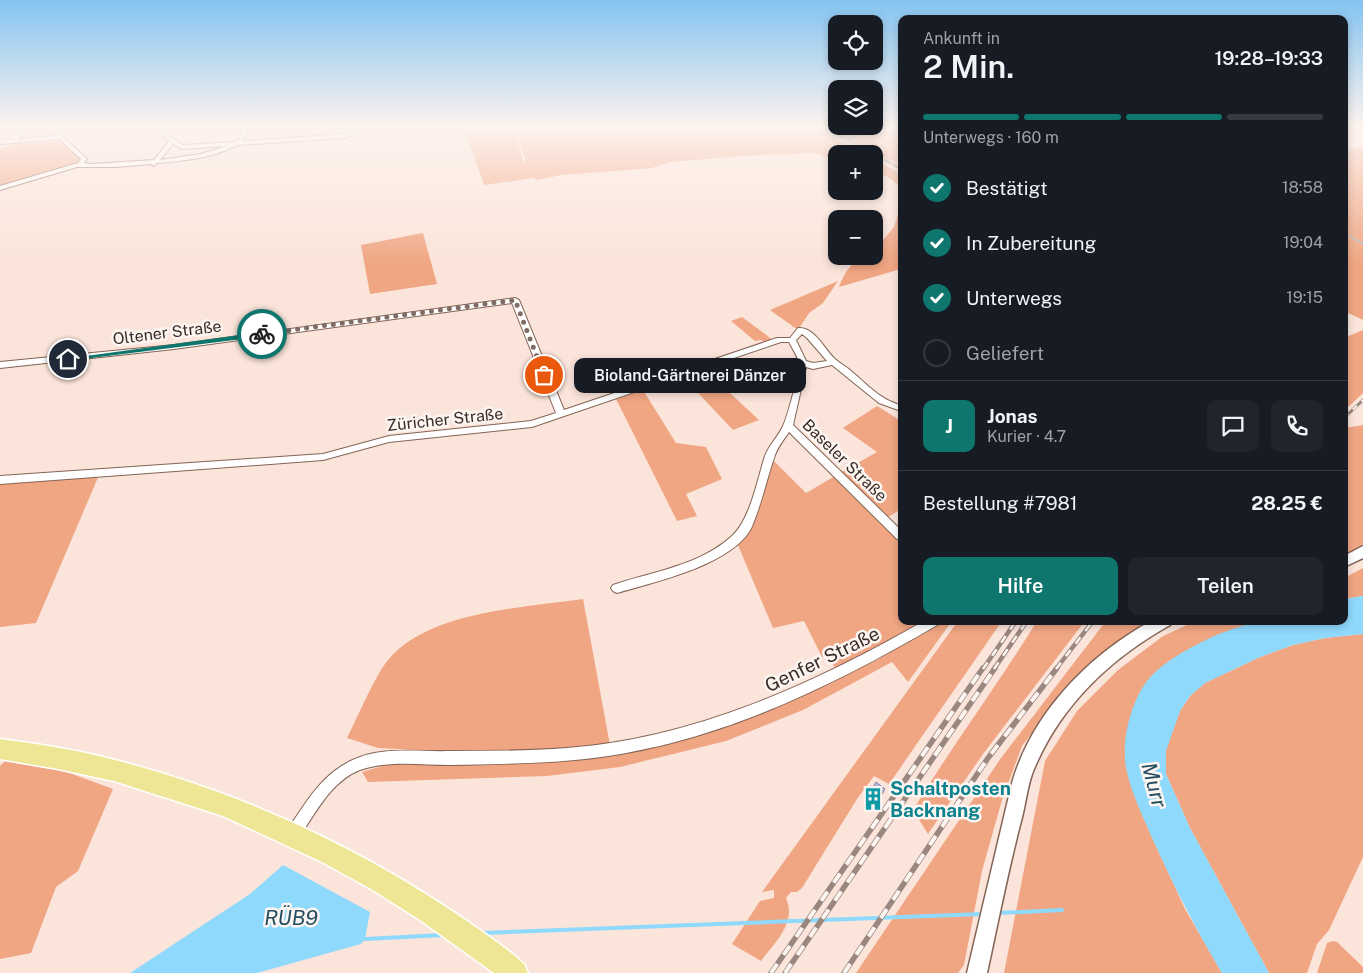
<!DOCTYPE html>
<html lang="de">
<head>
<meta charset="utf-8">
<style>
  :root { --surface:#171b24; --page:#20242c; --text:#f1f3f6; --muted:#9ea1a6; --line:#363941; --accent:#0f766e }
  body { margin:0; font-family:"Public Sans",sans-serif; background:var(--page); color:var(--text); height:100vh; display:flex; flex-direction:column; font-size:19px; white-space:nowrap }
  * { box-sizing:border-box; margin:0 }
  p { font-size:16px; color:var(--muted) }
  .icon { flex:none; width:28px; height:28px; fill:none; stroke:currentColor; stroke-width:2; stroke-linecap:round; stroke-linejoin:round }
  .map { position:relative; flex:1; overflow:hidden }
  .details { position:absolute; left:898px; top:15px; width:450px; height:610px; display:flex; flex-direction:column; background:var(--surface); border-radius:10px; box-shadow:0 2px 8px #0003 }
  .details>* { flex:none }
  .fabs { position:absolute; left:828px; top:15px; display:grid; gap:10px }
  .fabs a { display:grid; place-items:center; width:55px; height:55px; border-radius:10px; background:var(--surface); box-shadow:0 2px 8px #0003; font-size:25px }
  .pin { position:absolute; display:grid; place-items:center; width:42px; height:42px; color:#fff; margin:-21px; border:2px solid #fff; border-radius:50%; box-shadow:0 1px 5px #0007 }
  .courier { position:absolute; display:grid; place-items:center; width:50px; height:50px; margin:-25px; border:4px solid #0f766e; border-radius:50%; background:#fff; color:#222; box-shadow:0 1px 6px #0007 }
  .bubble { position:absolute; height:35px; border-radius:10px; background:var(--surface); box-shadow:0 2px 8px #0003; font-size:16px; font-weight:600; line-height:35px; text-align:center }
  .head em { font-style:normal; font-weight:600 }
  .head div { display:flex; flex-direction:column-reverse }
  .head { display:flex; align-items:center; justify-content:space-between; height:85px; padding:0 25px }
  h1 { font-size:32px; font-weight:600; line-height:38px }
  .bar { display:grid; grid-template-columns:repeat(4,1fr); gap:8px 5px; align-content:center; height:60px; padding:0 25px }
  .bar i { height:6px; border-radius:4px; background:var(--line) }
  .bar .active { background:var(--accent) }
  .bar p { grid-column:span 4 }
  .line { display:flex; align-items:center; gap:12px; padding:0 25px; border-top:1px solid var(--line) }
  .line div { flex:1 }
  .round { display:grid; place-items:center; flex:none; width:52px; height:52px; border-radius:10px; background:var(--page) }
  ol { padding:0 25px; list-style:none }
  li { display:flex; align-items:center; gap:15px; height:55px }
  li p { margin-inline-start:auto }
  li .icon { padding:5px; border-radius:50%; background:var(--accent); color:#fff; stroke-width:4 }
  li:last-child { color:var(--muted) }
  li i { width:28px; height:28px; border:2px solid var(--line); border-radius:50% }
  .primary-button { display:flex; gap:10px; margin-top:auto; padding:10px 25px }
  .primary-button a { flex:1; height:58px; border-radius:10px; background:var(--accent); color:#fff; font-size:20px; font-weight:600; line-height:58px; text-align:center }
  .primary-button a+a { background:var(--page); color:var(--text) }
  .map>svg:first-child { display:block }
  .green { fill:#f0a683 }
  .water { fill:#8fd9fc }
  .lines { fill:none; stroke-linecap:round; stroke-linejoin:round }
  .stream-far1 { stroke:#8fd9fc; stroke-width:1 }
  .stream { stroke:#8fd9fc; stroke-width:4 }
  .minor-casing { stroke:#846455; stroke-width:2 }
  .tertiary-casing { stroke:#846455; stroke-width:3 }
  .primary-casing { stroke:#fff; stroke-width:3 }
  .minor { fill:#fff; fill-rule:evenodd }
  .tertiary { fill:#fff; fill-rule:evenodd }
  .primary { fill:#eee695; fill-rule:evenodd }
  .rail-far3-casing { stroke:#9a877f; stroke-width:2.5 }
  .rail-far2-casing { stroke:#9a877f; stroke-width:3 }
  .rail-far1-casing { stroke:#9a877f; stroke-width:4.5 }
  .rail-casing { stroke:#9a877f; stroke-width:5.5 }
  .rail-far3 { stroke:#fdf5f1; stroke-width:1; stroke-dasharray:4.5; stroke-linecap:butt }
  .rail-far2 { stroke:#fdf5f1; stroke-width:2; stroke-dasharray:6; stroke-linecap:butt }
  .rail-far1 { stroke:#fdf5f1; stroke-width:2.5; stroke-dasharray:8; stroke-linecap:butt }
  .rail { stroke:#fdf5f1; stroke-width:4; stroke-dasharray:11; stroke-linecap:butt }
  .wall { fill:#9c9ebb }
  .building { fill:#b5b8da; stroke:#7f8199 }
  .route { fill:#0f766e }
  .done { stroke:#7e6c65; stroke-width:5; stroke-dasharray:0 9 }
  .labels { text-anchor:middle; stroke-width:5; stroke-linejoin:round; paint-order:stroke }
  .street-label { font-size:16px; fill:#3a2c26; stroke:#fdf5f1 }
  .near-street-label { font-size:19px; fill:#3a2c26; stroke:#fdf5f1 }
  .near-culture-label { font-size:19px; font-weight:bold; fill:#0d838f; stroke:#fdf5f1; text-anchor:start }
  .near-water-label { font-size:21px; font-style:italic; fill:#224c5f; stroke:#fdf5f1 }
</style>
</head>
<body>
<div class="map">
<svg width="1363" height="973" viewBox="0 0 1363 973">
  <rect width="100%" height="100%" fill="#fbe4da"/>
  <path class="green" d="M464 128H513L524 162 526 161 515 128H816L863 154H836V161L815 153 742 156 671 162 652 168 562 175 536 180 534 178 484 185Z
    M830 128H901V166Z
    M59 141 80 157 78 164 0 187V149L4 146Z
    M1363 147V320L1344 311V150Z
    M874 159 901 174V188L888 177 874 172Z
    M901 205V269L839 287C845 271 854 256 874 256V251L894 227Z
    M423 233 437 284 370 294 361 245Z
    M838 281 823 303 809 313 798 330 770 310Z
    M742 317 773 340 765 343 761 340 755 341 731 321Z
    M1363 330V393L1344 411V338Z
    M704 369 759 420 733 430 682 376Z
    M643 390 676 443 706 447 722 479 686 494 697 516 677 521 616 399Z
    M877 406 901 421V509L887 518 840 473 877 452 843 428Z
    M1363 425V544L1344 556V428Z
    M772 459 806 493 835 476 901 540V621H923L837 670 826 656 822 657 804 621 773 628 737 543Z
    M99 475 36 623 0 627V481Z
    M1363 568V596L1344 599V578Z
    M583 599 610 745 560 751 454 752 378 748 347 738C358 717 374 677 388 660 429 611 522 608 583 599Z
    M945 621H952L908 682 892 662 803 710 726 741 620 767 547 776 368 782 362 772 386 765 526 762 663 744 705 734 796 698 877 660Z
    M958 621H1002L889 784 874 776 857 799 802 888 797 892H791L786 898C797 923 775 942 761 961L732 944 760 901 774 898V890L762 892Z
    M1037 621H1085L983 754 928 834 913 810C952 746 997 686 1037 621Z
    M1106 621H1149L1125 635 1076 676 1022 746 1002 800 982 871 964 965 958 973H856L1001 758Z
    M1196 621H1263C1221 633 1180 650 1148 681L1142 815 1185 909 1222 973H1004L1045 761 1077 711 1118 670 1163 636Z
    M1363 634V857L1329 930 1317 944 1307 973H1269L1190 828 1166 774 1165 751 1180 711 1190 696 1205 683 1260 657 1293 645 1325 638Z
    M5 761 64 771 113 789 78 871 56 887 31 953 0 959V766Z
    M1333 941 1337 942 1363 967V973H1317L1327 943Z"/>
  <path class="water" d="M1363 596V634L1325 638 1293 645 1260 657 1205 683 1190 696 1180 711 1166 751V774L1190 828 1269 973H1222C1195 928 1174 886 1152 838 1143 816 1130 791 1126 767 1121 741 1131 702 1147 681 1168 654 1231 625 1264 621 1290 618 1318 621 1344 621V599Z
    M283 865 370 912 365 939 361 944 257 973H130L250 894Z"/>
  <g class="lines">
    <path class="stream-far1" d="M1344 233 1363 244"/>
    <path class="stream" d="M998 913 1062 910
      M481 933 983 914
      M365 939 443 935"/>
    <defs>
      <path id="minor" d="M23 128H29L18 139 52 136 69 128H76L62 136 87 159 84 163 92 164 154 160 169 141 151 128H157L183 145 234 142 239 139 243 128 248 129 243 141 344 134 365 128H375L344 138 237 145C213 158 184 161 157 163L154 166 151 164 115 167H77L0 190V186L78 163 81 159 58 138 53 140 0 144V140L11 139ZM173 144 182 149 227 146 201 154 160 160Z
        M392 128H398L401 131 396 132Z
        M515 298 519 300 564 410 777 338H790L798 328C814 326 825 350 835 359 840 364 846 366 851 371 867 384 880 400 901 405V411L879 403 832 365 813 369 806 367 793 425 901 530V540L897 539 789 432C784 439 778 447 775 455 767 478 762 502 753 524 738 564 654 582 617 593L613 591 611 588 613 585C654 571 699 566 732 536 751 518 757 480 765 456 769 445 778 437 783 426 787 418 800 371 799 363 798 357 792 348 789 342H781L532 427 389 442 323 460 0 484V476L323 454 389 436 531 421 556 413 512 303 174 349 0 368V362L174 345ZM802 334 807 338 827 361 813 363 806 361 796 340Z
        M924 621H941L939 624C826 690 707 748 575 760 533 764 492 764 450 765 421 765 389 760 360 770 331 781 315 814 298 839L293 841 288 839 286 834C289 826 295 819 300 811 316 787 332 767 360 757 388 747 421 752 450 751 489 751 528 751 567 748 696 738 813 684 924 621Z"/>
      <path id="tertiary" d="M1363 546V558L1344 567V556Z
        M1151 621H1172L1170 625C1111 658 1061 705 1034 769 1027 785 1026 804 1021 821 1008 871 998 922 987 973H967L1012 783C1032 713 1089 655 1151 621Z"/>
      <path id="primary" d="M0 739C39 744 78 750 115 760 260 797 396 865 514 955L524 964 528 973H494L420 920 371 889 320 861 223 816 114 781 58 769 0 759Z"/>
    </defs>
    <use href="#minor" class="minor-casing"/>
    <use href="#tertiary" class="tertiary-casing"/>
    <use href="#primary" class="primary-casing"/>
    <use href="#minor" class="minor"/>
    <use href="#tertiary" class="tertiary"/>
    <use href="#primary" class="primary"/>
    <defs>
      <path id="rail-far3" d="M827 128 873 154
        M874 154 901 169"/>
      <path id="rail-far2" d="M1344 418 1363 400"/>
      <path id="rail-far1" d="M983 669 1016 621
        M994 669 1027 621
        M1056 669 1093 621"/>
      <path id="rail" d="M771 973 983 668
        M785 973 995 668
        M844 973 988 758 1057 668"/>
    </defs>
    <use href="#rail-far3" class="rail-far3-casing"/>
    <use href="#rail-far2" class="rail-far2-casing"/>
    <use href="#rail-far1" class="rail-far1-casing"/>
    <use href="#rail" class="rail-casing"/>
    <use href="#rail-far3" class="rail-far3"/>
    <use href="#rail-far2" class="rail-far2"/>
    <use href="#rail-far1" class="rail-far1"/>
    <use href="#rail" class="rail"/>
  </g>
  <path class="wall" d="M876 782 884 792 872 810 864 804Z"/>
  <path class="building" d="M876 782 885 789 873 807 866 801Z"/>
  <linearGradient id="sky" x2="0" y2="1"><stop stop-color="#84c3f0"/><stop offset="0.48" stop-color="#fdf3ee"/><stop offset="1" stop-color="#fdf3ee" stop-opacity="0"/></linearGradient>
  <rect width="1363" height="265" fill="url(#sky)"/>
  <path class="route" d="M262 332 265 336 68 361 64 359Z"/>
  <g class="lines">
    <path class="done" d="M262 334 515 300 544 375"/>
  </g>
  <defs>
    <symbol id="building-bare" viewBox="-9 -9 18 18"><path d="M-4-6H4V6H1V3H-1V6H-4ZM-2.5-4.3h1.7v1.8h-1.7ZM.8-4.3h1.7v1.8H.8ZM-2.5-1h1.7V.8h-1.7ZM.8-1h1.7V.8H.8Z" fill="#0f9aa8" stroke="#fdf5f1" stroke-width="2.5" paint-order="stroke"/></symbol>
  </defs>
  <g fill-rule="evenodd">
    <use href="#building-bare" x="857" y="783" width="32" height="32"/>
  </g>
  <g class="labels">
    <g class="street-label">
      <text transform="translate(167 332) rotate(-7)" y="6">Oltener Straße</text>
      <text transform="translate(445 419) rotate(-6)" y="6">Züricher Straße</text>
      <text transform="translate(845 460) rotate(44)" y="6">Baseler Straße</text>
    </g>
    <g class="near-street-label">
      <text transform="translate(822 659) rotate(-26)" y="7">Genfer Straße</text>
    </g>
    <g class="near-culture-label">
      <text x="890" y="795">Schaltposten<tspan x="890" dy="22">Backnang</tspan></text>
    </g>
    <g class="near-water-label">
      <text transform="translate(1154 785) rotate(75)" y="7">Murr</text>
      <text x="291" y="925">RÜB9</text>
    </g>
  </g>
</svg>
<div class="fabs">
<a><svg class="icon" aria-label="locate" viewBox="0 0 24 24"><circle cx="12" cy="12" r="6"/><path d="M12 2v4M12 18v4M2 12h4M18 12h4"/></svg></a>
<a><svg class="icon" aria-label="layers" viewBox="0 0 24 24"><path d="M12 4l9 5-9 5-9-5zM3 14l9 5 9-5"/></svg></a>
<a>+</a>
<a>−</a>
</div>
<div class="pin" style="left:544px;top:375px;background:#ea580c"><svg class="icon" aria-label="bag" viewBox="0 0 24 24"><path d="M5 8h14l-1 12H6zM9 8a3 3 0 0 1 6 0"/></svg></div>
<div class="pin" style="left:68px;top:359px;background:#1f2937"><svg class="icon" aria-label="home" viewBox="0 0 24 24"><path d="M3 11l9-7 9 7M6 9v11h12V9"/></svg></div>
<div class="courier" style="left:262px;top:334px"><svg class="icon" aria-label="bike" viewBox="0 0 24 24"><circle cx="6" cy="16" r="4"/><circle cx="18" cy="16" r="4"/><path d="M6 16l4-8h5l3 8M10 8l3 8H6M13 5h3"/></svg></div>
<div class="bubble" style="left:574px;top:358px;width:232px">Bioland-Gärtnerei Dänzer</div>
<section class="details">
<div class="head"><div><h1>2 Min.</h1><p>Ankunft in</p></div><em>19:28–19:33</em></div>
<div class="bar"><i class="active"></i><i class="active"></i><i class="active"></i><i></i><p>Unterwegs · 160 m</p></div>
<ol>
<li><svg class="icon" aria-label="check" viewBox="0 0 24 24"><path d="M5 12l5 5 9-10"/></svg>Bestätigt<p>18:58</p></li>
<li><svg class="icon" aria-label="check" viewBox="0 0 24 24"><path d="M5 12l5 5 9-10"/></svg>In Zubereitung<p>19:04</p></li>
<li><svg class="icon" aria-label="check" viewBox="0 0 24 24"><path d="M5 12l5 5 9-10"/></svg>Unterwegs<p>19:15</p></li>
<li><i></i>Geliefert</li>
</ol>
<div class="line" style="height:90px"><b class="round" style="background:var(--accent);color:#fff">J</b><div><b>Jonas</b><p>Kurier · 4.7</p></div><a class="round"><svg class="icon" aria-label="chat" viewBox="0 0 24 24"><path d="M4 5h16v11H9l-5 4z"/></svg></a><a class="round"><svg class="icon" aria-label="phone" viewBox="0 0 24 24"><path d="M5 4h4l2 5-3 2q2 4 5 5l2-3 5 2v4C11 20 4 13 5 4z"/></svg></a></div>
<div class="line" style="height:65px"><div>Bestellung #7981</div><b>28.25 €</b></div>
<div class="primary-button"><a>Hilfe</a><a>Teilen</a></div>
</section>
</div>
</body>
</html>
